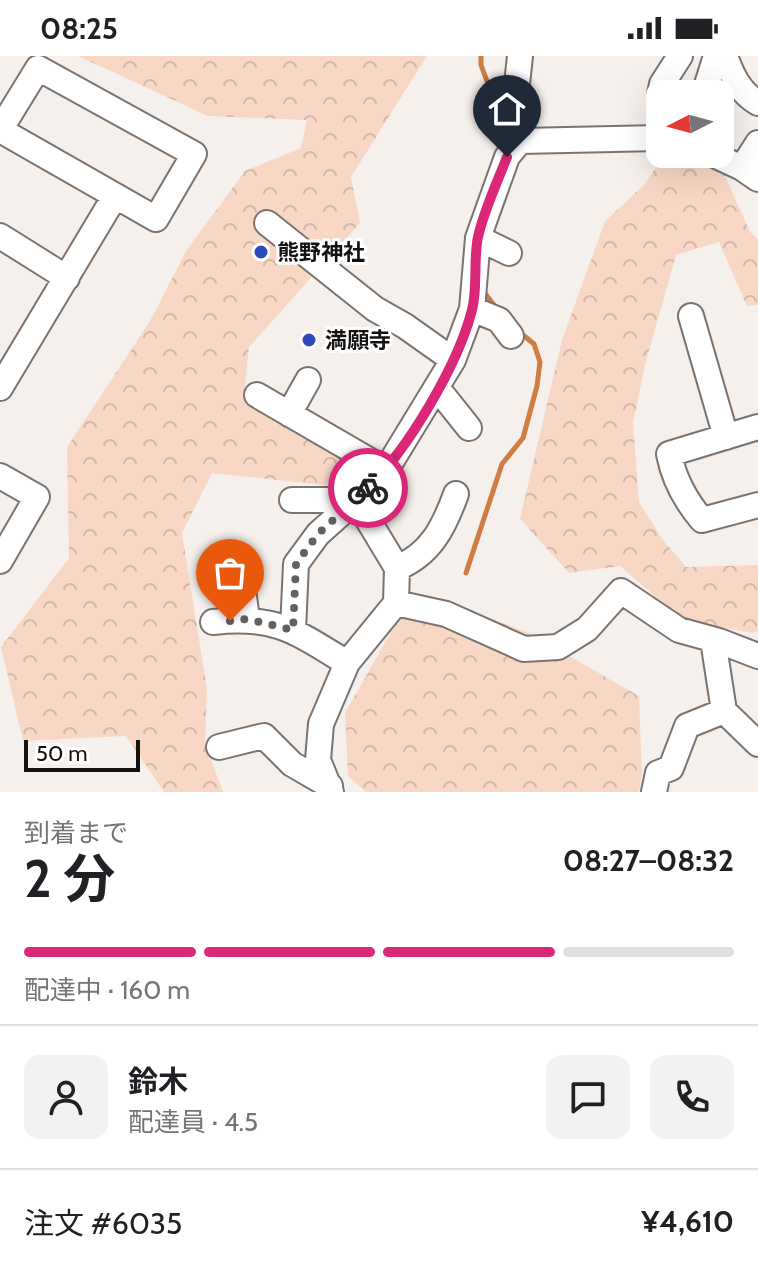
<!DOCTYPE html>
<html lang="ja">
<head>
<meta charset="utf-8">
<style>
  :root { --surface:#fff; --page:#f2f2f2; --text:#202124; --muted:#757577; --line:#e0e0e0; --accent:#db2777 }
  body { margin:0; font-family:Cabin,"Noto Sans JP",sans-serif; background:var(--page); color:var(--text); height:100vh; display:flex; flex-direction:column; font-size:30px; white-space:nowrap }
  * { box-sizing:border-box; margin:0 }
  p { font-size:26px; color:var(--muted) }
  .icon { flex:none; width:44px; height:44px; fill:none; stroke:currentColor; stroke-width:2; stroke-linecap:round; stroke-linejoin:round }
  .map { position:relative; height:736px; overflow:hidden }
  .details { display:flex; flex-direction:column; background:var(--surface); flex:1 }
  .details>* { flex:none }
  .needle { width:52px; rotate:264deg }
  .fabs { position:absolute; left:646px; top:24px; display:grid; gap:16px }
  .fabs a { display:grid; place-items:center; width:88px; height:88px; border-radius:16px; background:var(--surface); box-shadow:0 8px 32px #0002; font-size:40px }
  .scale { position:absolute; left:24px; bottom:20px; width:116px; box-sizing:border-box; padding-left:8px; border:4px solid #141211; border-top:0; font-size:22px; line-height:28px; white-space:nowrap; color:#141211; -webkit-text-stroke:6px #fff; paint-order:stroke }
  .pin { position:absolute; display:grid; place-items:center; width:68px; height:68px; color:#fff; margin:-82px -34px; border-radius:50% 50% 50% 0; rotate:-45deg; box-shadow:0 0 8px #0007 }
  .pin .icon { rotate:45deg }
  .courier { position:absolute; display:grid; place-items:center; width:80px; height:80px; margin:-40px; border:6px solid #db2777; border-radius:50%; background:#fff; color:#222; box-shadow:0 2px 10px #0007 }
  .overview em { font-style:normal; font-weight:700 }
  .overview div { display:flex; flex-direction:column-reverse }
  .overview { display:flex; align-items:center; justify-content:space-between; height:136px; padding:0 24px }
  h1 { font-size:52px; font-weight:700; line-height:60px }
  .bar { display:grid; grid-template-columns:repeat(4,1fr); gap:12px 8px; align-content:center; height:96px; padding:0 24px }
  .bar i { height:10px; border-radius:6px; background:var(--line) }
  .bar .active { background:var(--accent) }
  .bar p { grid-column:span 4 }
  .line { display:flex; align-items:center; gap:20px; padding:0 24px; border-top:2px solid var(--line) }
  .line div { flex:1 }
  .round { display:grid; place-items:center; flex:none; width:84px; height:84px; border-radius:16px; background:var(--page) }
  .status { display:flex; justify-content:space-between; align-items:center; height:56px; padding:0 40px; background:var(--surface); direction:ltr }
  .status svg { height:22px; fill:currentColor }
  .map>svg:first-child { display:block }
  .forest { fill:url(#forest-crowns) }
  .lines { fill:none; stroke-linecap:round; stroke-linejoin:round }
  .stream { stroke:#cf7d42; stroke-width:5 }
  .minor-casing { stroke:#7a7471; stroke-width:28 }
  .minor { stroke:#fff; stroke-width:24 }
  .done { stroke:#63605e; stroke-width:8; stroke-dasharray:0 14.4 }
  .route { stroke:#db2777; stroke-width:10 }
  .poi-dot { fill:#2f4bbb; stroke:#fff; stroke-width:3 }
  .labels { text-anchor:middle; stroke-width:6; stroke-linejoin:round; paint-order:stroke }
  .poi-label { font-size:22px; font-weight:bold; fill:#141211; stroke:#fff; text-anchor:start }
</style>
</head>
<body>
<div class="status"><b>08:25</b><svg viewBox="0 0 49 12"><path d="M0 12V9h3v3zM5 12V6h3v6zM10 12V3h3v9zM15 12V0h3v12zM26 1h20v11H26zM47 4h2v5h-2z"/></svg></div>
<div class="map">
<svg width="758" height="736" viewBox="0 0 758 736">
  <defs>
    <pattern id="forest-crowns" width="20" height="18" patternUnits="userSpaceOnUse" patternTransform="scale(2)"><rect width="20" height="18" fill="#f8d8c5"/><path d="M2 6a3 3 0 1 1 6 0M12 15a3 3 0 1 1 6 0" fill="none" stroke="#d4b8a8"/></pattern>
  </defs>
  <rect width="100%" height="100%" fill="#f6f0ec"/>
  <path class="forest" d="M78 0H427L351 121 360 167 249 291 244 339 374 391 324 429 212 417 182 477 207 633 205 687 223 736H164L126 680 23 685 1 591 69 502 67 391 150 265 186 195 245 115 301 92 307 64 208 60Z
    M665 98H679L722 113 750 176 758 183V249L747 250 719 186 676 199 645 309 633 367 639 446 663 484 686 511 758 509V575L752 577 683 564 620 510 569 517 520 463 562 284 605 165 644 129Z
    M437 542 529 577 639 640 642 719 639 736H366L348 720 345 657 403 555Z"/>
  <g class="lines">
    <path class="stream" d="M481 0V9L494 44 497 80 509 89
      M481 232 497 253
      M466 517 502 408 523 382 537 330 540 306 534 288 517 274"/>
    <defs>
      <path id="minor" d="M725 0C732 19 740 37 758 47
        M38 12 194 98 156 163 0 74Z
        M660 38 662 28 680 0
        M704 38 716 0
        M520 85 517 28 520 0
        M712 98 742 112 758 123
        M742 112 758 87
        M267 167 375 253 405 270 453 304
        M0 180 67 222
        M478 182 509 197
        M472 253 499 264 511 280
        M691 260 726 381
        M0 332 115 140
        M438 333 469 372
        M257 339 386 414
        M289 358 308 324
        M758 371 669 398C674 424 685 444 702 464L758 449
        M0 420 37 441 0 505
        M292 444H356L318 478 296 508 293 574
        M397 512 356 444 386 414 453 304 472 253 478 182 507 101 520 85 660 82
        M242 526 247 563
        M396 547 446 558 524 593 558 591 587 573 621 535 679 574 719 585 758 600
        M213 566C275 559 295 575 347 607
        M713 584 724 655 758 688
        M219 691 264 680 292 708 330 730
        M331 736 318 704 321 668 347 607 396 547 397 512C431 498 444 471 456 438
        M654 736 658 717 671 712 687 670 724 655"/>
    </defs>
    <use href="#minor" class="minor-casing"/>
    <use href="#minor" class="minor"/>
  </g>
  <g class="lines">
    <path class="done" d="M230 565 247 563 293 574 296 508 318 478 368 432"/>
    <path class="route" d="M368 432C408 393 458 309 472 254 478 231 473 205 478 181 484 154 497 127 507 101"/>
  </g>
  <g class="poi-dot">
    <circle cx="261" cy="196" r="8"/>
    <circle cx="309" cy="284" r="8"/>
  </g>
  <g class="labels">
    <g class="poi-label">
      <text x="277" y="204">熊野神社</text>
      <text x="325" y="292">満願寺</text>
    </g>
  </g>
</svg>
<div class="fabs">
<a><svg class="needle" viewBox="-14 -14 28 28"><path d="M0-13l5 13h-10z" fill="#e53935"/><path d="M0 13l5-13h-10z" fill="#757577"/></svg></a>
</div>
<div class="scale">50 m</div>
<div class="pin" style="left:230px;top:565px;background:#ea580c"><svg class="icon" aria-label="bag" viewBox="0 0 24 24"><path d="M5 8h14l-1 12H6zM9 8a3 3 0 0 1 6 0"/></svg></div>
<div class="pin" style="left:507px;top:101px;background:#1f2937"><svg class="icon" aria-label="home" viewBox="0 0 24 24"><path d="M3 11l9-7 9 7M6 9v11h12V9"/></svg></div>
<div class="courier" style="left:368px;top:432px"><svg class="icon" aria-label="bike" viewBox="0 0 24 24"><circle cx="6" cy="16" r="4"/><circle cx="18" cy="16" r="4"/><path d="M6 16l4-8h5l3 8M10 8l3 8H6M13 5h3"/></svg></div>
</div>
<section class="details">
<div class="overview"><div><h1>2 分</h1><p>到着まで</p></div><em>08:27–08:32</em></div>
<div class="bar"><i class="active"></i><i class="active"></i><i class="active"></i><i></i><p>配達中 · 160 m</p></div>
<div class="line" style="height:144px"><a class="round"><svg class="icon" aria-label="person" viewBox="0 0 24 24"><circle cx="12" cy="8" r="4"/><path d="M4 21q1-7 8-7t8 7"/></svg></a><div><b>鈴木</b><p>配達員 · 4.5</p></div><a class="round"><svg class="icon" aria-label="chat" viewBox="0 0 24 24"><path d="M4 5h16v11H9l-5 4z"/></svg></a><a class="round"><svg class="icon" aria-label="phone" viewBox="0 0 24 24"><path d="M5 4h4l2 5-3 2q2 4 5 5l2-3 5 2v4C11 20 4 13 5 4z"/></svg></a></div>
<div class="line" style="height:104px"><div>注文 #6035</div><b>¥4,610</b></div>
</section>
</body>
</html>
